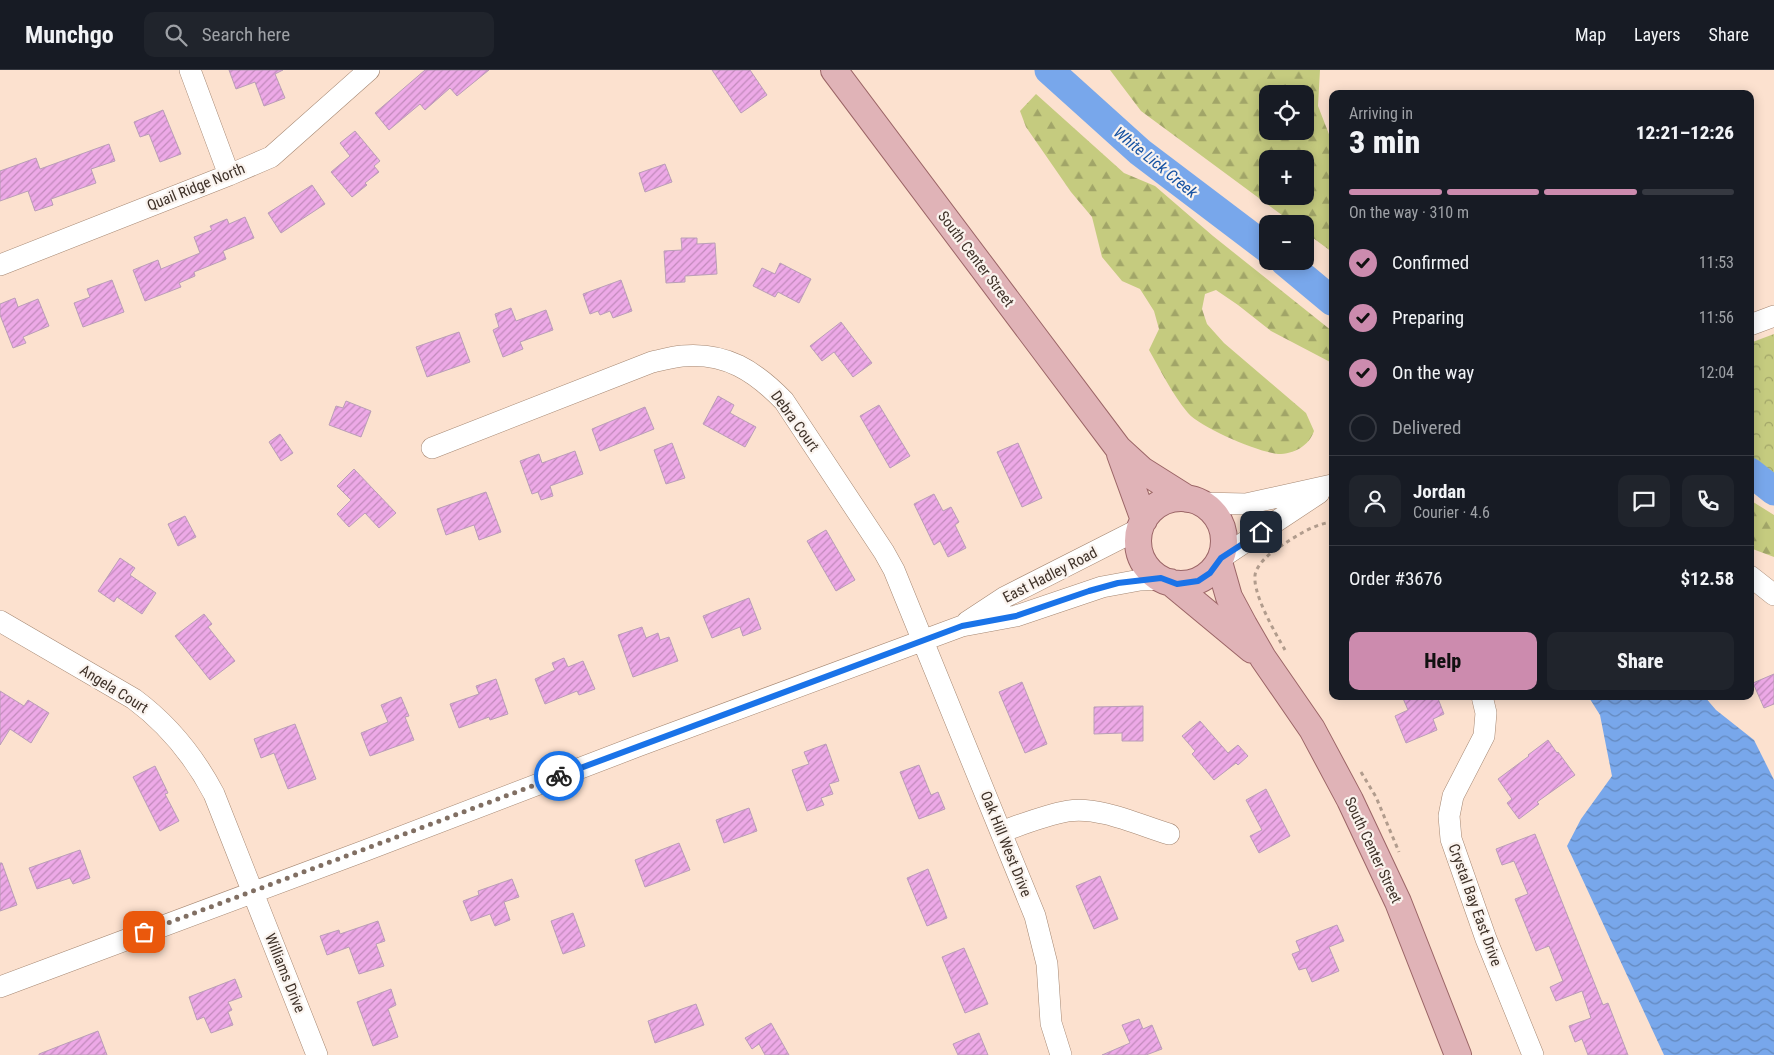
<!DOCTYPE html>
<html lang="en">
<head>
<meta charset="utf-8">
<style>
  :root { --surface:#171b24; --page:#20242c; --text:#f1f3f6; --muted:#9ea1a6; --line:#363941; --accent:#cc8bae }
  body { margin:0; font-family:"Roboto Condensed",sans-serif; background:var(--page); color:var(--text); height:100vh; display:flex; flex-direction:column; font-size:19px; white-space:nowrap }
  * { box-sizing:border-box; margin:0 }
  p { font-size:16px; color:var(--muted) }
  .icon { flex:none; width:28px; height:28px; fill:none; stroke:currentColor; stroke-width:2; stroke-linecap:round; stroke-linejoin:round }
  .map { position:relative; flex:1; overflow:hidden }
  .details { position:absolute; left:1329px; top:20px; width:425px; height:610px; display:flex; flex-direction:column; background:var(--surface); border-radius:10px; box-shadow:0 2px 12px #0003 }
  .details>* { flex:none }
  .buttons { position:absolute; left:1259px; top:15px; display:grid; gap:10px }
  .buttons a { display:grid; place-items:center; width:55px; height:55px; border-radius:10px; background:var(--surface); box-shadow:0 2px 12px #0003; font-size:25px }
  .pin { position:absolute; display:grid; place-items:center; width:42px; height:42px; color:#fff; margin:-21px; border-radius:10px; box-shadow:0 2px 8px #0006 }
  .courier { position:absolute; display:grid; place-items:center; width:50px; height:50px; margin:-25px; border:4px solid #1a73e8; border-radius:50%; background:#fff; color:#222; box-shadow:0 1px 6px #0007 }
  .summary em { font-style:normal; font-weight:800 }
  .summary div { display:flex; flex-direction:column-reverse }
  .summary { display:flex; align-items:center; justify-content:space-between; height:85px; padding:0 20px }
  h1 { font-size:32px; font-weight:800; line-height:38px }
  .bar { display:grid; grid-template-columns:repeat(4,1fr); gap:8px 5px; align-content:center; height:60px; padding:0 20px }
  .bar i { height:6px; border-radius:4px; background:var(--line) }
  .bar .active { background:var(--accent) }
  .bar p { grid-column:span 4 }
  .line { display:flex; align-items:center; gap:12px; padding:0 20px; border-top:1px solid var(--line) }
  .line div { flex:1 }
  .round { display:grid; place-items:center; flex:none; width:52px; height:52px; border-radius:10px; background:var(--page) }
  ol { padding:0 20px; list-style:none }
  li { display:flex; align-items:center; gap:15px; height:55px }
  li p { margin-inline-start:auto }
  li .icon { padding:5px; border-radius:50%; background:var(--accent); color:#111; stroke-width:4 }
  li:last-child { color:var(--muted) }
  li i { width:28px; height:28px; border:2px solid var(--line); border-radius:50% }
  .primary-button { display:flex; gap:10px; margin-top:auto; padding:10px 20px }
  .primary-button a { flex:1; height:58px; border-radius:10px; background:var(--accent); color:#111; font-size:20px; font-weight:800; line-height:58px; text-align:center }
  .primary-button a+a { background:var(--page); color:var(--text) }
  header { display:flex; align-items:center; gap:30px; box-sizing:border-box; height:70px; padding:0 25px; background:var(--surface); border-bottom:1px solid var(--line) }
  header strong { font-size:24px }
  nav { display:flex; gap:28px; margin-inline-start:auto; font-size:18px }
  .search { width:350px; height:45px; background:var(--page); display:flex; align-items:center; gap:12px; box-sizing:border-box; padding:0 18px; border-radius:10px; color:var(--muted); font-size:19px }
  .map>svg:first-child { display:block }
  .forest { fill:url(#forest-firs); fill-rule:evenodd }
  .park { fill:url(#park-crowns) }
  .water { fill:url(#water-waves) }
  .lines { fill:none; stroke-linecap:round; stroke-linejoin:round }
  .river { stroke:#78a7eb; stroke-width:29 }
  .building { fill:url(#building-hatch); stroke:#ba9eb7 }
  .minor-casing { stroke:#a58772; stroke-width:22 }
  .major-casing { stroke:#9b6566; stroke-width:28 }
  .path { stroke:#b19c8d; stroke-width:3; stroke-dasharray:4 4; stroke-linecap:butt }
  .minor { stroke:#fff; stroke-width:21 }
  .major { stroke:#e0b3b7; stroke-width:26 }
  .done { stroke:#816f63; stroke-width:5; stroke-dasharray:0 9 }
  .route { stroke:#1a73e8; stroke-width:6 }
  .labels { text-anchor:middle; stroke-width:4.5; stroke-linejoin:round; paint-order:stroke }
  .street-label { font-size:15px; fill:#3f3229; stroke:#faf3ee }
  .water-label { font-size:16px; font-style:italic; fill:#1652a2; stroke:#faf3ee }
</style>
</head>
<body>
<header>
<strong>Munchgo</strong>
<div class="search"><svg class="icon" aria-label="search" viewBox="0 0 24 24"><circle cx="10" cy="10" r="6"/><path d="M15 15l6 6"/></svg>Search here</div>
<nav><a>Map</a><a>Layers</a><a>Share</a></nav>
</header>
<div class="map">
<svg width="1774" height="985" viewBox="0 0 1774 985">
  <defs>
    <pattern id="forest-firs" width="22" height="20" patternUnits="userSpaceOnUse" patternTransform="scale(1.25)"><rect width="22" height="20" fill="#c5cb7f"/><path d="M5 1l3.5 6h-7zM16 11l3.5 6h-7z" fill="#a1a568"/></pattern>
    <pattern id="park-crowns" width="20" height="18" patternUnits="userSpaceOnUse" patternTransform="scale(1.25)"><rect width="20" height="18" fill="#c5cb7f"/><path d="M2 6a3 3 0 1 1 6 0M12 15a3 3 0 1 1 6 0" fill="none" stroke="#a1a568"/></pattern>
    <pattern id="water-waves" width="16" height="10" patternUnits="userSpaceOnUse" patternTransform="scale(1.25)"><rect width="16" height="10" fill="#78a7eb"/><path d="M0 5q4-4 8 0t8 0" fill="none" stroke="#6489be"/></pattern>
    <pattern id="building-hatch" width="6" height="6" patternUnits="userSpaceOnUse" patternTransform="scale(1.25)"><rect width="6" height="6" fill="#eda9e7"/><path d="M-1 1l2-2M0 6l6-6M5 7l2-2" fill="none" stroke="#c18abb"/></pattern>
  </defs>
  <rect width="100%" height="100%" fill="#fce1cf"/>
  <path class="forest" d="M1110 0H1320L1318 36 1332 72V182L1305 162V154H1294L1141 41ZM1268 24H1305V61H1268ZM1268 89H1305V126H1268Z
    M1036 24 1124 103 1155 116 1213 166 1332 261V293L1271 261 1238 235 1216 220 1205 224 1202 239 1207 254 1224 273 1306 343 1314 361C1309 376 1294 384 1278 384 1258 382 1201 358 1188 343 1172 324 1161 301 1149 280L1159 259 1154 241 1140 219 1122 211 1102 187 1092 147 1071 122 1026 57 1020 41Z
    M1750 430 1774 445V487L1750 478Z"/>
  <path class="park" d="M1774 264V424L1750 412V273Z"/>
  <path class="water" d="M1588 626H1704L1716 640 1754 670 1774 710V985H1664L1567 776 1581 749 1612 706 1600 645Z"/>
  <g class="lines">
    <path class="river" d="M1049 0 1140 82 1268 179
      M1284 191 1332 231
      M1750 402 1774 421"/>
  </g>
  <path class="building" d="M229 0H283L275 4 285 28 264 36 255 12 236 19Z
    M425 0H489L457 26 450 18 425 40 420 34 389 60 375 43Z
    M712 0H750L767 25 741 43Z
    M163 40 181 84 160 92 149 64 140 67 134 52Z
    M355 61 380 91 374 96 379 102 365 113 367 115 352 127 331 102 350 86 340 73Z
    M109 74 115 91 91 99 96 113 51 129 53 135 35 141 28 121 0 131V101L36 88 40 99Z
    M665 94 672 112 645 122 639 103Z
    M312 115 325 134 281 163 268 143Z
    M245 147 254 168 223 181 226 189 194 202 195 206 179 213 181 217 145 231 133 200 158 190 161 199 200 183 194 167 212 160 210 156 227 149 229 154Z
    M681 168H697V174L715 173 717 204 685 206V212L666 213 664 181 682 180Z
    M780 193 811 209 799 233 778 222 775 227 753 216 762 198 775 204Z
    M112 210 124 242 83 257 74 233 90 227 87 219Z
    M621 210 632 241 613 248 610 241 600 245 598 241 590 244 583 224Z
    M15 228 18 237 38 229 49 256 23 267 26 273 13 278 0 245V234Z
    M511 238 516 251 546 240 553 260 520 272 523 279 503 287 493 260 499 257 495 244Z
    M841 252 872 293 853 307 834 282 822 291 810 276Z
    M459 262 470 292 427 307 416 277Z
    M718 326 734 335 730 343 756 357 745 377 703 354Z
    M346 331 371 341 361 367 329 355 336 336 343 338Z
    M879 335 910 386 890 398 860 346Z
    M645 337 654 359 600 381 592 359Z
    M280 364 293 383 281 391 269 372Z
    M672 373 685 408 666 414 654 380Z
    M1018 373 1042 428 1022 437 997 382Z
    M575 381 583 404 550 416 553 426 541 430 538 422 532 424 520 391 539 384 542 393Z
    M354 399 396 443 379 458 365 443 349 457 337 444 351 430 337 416Z
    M486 422 501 462 479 470 474 455 446 465 437 439Z
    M934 424 943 441 951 437 959 452 955 455 966 478 948 487 940 471 934 475 914 434Z
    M185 446 196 467 178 476 168 454Z
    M826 460 855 510 836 521 807 471Z
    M120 488 135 498 130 505 156 523 142 544 117 527 114 532 98 521Z
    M749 528 761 559 743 566 740 557 712 568 703 546Z
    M204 544 212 554 208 557 235 591 210 610 175 566Z
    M642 557 646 568 658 563 660 570 669 567 678 591 633 607 618 565Z
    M564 588 568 597 583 591 595 619 579 625 577 621 545 634 535 609 555 600 552 593Z
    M1774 604V634L1764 638 1753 613Z
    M496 609 508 644 490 650 489 647 459 658 450 634 479 624 476 616Z
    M1022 612 1047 674 1025 683 999 622Z
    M0 621 24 636 28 630 49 643 31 673 10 659 0 675Z
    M1402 626H1437L1444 644 1433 649 1437 660 1406 673 1395 646 1408 640Z
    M401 627 409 646 405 647 414 670 370 686 361 663 388 652 381 635Z
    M1143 636V671H1122V663L1094 664V637Z
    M1200 651 1228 683 1238 675 1248 686 1238 695 1236 693 1214 710 1192 684 1195 681 1182 666Z
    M295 654 316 709 288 719 274 683 261 688 254 669Z
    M1548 670 1557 683 1558 682 1575 705 1537 732 1539 734 1519 749 1507 733 1512 729 1498 709 1529 686 1528 685Z
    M826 674 839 711 829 714 833 724 821 728 824 735 807 741 792 700 809 694 804 682Z
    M919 695 931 725 938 722 945 739 919 749 900 702Z
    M155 696 168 723 165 724 179 751 160 761 133 707Z
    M1266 719 1290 766 1259 783 1250 766 1262 760 1246 730Z
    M749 738 757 761 724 773 716 750Z
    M1535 764 1603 935 1608 933 1628 985H1588L1582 969 1575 972 1569 956 1591 948 1582 921 1556 931 1550 917 1563 911 1549 876 1536 881 1515 829 1528 824 1514 791 1502 795 1496 779Z
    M679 773 690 800 645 817 635 790Z
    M80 780 90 808 73 814 70 808 37 819 29 798Z
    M0 793H2L17 835 0 841Z
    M928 799 947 848 927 856 907 808Z
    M1100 806 1118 849 1094 859 1076 816Z
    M512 809 519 827 504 832 510 850 495 856 490 844 471 851 463 831 479 825 478 821Z
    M573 843 585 876 563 884 551 851Z
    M378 851 385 871 376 874 384 896 359 904 349 877 327 885 320 866 339 860 340 864Z
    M1337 855 1344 871 1329 877 1339 901 1312 912 1306 898 1299 900 1292 884 1300 881 1296 871Z
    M964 878 988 934 965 943 942 887Z
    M235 909 242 927 228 932 232 940 228 942 233 955 211 963 204 947 197 950 189 927Z
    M391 919 396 935 388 939 398 967 373 976 357 932Z
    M696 934 704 955 655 973 648 951Z
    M1139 949 1143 959 1152 955 1162 979 1146 985H1102L1130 973 1122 955Z
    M771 953 789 985H765L759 974 752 979 745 968Z
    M98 961 107 985H39V984Z
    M979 963 988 985H958L953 974Z"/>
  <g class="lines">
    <defs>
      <path id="minor" d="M190 0 229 105
        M0 195 229 105 271 87 369 0
        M1750 255 1774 246
        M432 378 652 292C662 290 672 287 682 286 726 282 755 301 784 331L884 482 894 500 1035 846 1047 894 1051 953 1061 985
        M1201 433 1246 434 1332 415
        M1221 488 1319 423
        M1750 506 1774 525
        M0 551 134 629C169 655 194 686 214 724L317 985
        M967 552 1005 527 1141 458
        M1482 626 1486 643 1484 666 1453 726 1449 746 1451 769 1486 869 1533 985
        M1001 762C1023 754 1045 745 1068 741 1099 736 1139 755 1169 764
        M0 917 364 781 638 676 962 556 1016 546 1102 517 1140 510 1161 509"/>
      <path id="major" d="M834 0 1118 378 1142 400 1188 429
        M1120 384 1144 450
        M1138 471a43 43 0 1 1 86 0a43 43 0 1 1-86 0Z
        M1219 492 1229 527 1244 555 1263 588 1312 659 1350 730 1398 832 1458 985
        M1170 512 1252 580"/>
    </defs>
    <use href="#minor" class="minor-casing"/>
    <use href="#major" class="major-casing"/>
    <path class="path" d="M1285 580C1276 564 1249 519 1256 501 1262 488 1275 480 1287 472 1301 463 1316 454 1332 452
      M1361 702 1376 727 1399 782"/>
    <use href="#minor" class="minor"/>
    <use href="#major" class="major"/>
  </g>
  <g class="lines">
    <path class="done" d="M144 862 559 706"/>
    <path class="route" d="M559 706 962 556 1016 546 1089 521 1118 513 1161 508 1177 514 1198 511 1210 503 1221 488 1261 462"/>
  </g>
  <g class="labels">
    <g class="street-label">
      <text transform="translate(196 117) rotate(-22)" y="5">Quail Ridge North</text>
      <text transform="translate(976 189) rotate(53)" y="5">South Center Street</text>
      <text transform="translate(795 351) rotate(54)" y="5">Debra Court</text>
      <text transform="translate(1050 505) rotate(-27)" y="5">East Hadley Road</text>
      <text transform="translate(114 619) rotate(32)" y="5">Angela Court</text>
      <text transform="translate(1006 774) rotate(68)" y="5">Oak Hill West Drive</text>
      <text transform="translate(1373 780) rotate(65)" y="5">South Center Street</text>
      <text transform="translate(1475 835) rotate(70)" y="5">Crystal Bay East Drive</text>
      <text transform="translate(285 903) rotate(68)" y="5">Williams Drive</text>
    </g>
    <g class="water-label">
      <text transform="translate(1156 92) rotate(39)" y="6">White Lick Creek</text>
    </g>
  </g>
</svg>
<div class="buttons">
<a><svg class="icon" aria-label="locate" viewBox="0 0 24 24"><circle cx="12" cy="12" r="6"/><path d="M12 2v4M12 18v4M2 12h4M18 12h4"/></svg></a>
<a>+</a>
<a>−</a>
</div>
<div class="pin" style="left:144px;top:862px;background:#ea580c"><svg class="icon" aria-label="bag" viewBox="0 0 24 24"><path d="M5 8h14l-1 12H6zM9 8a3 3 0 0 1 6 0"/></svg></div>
<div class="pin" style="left:1261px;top:462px;background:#1f2937"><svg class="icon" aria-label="home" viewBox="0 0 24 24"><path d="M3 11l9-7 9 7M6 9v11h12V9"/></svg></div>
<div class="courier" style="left:559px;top:706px"><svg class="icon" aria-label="bike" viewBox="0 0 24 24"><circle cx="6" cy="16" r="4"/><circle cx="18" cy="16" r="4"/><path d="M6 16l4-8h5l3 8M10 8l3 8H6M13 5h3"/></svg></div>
<section class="details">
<div class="summary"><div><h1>3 min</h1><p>Arriving in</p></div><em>12:21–12:26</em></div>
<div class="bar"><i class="active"></i><i class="active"></i><i class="active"></i><i></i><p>On the way · 310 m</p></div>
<ol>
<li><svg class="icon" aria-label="check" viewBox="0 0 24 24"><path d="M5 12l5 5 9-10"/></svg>Confirmed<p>11:53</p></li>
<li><svg class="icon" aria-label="check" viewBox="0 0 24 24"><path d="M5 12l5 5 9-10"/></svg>Preparing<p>11:56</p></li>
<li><svg class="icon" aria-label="check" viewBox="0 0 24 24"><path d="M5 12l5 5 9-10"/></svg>On the way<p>12:04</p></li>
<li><i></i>Delivered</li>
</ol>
<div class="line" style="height:90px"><a class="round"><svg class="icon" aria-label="person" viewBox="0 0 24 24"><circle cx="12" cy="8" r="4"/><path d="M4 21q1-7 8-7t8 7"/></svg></a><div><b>Jordan</b><p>Courier · 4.6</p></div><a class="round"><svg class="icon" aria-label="chat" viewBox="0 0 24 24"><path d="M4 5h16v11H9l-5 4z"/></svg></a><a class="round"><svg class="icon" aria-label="phone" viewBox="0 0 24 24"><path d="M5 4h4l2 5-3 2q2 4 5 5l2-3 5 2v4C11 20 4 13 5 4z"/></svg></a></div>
<div class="line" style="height:65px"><div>Order #3676</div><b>$12.58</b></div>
<div class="primary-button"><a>Help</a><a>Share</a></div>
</section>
</div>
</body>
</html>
